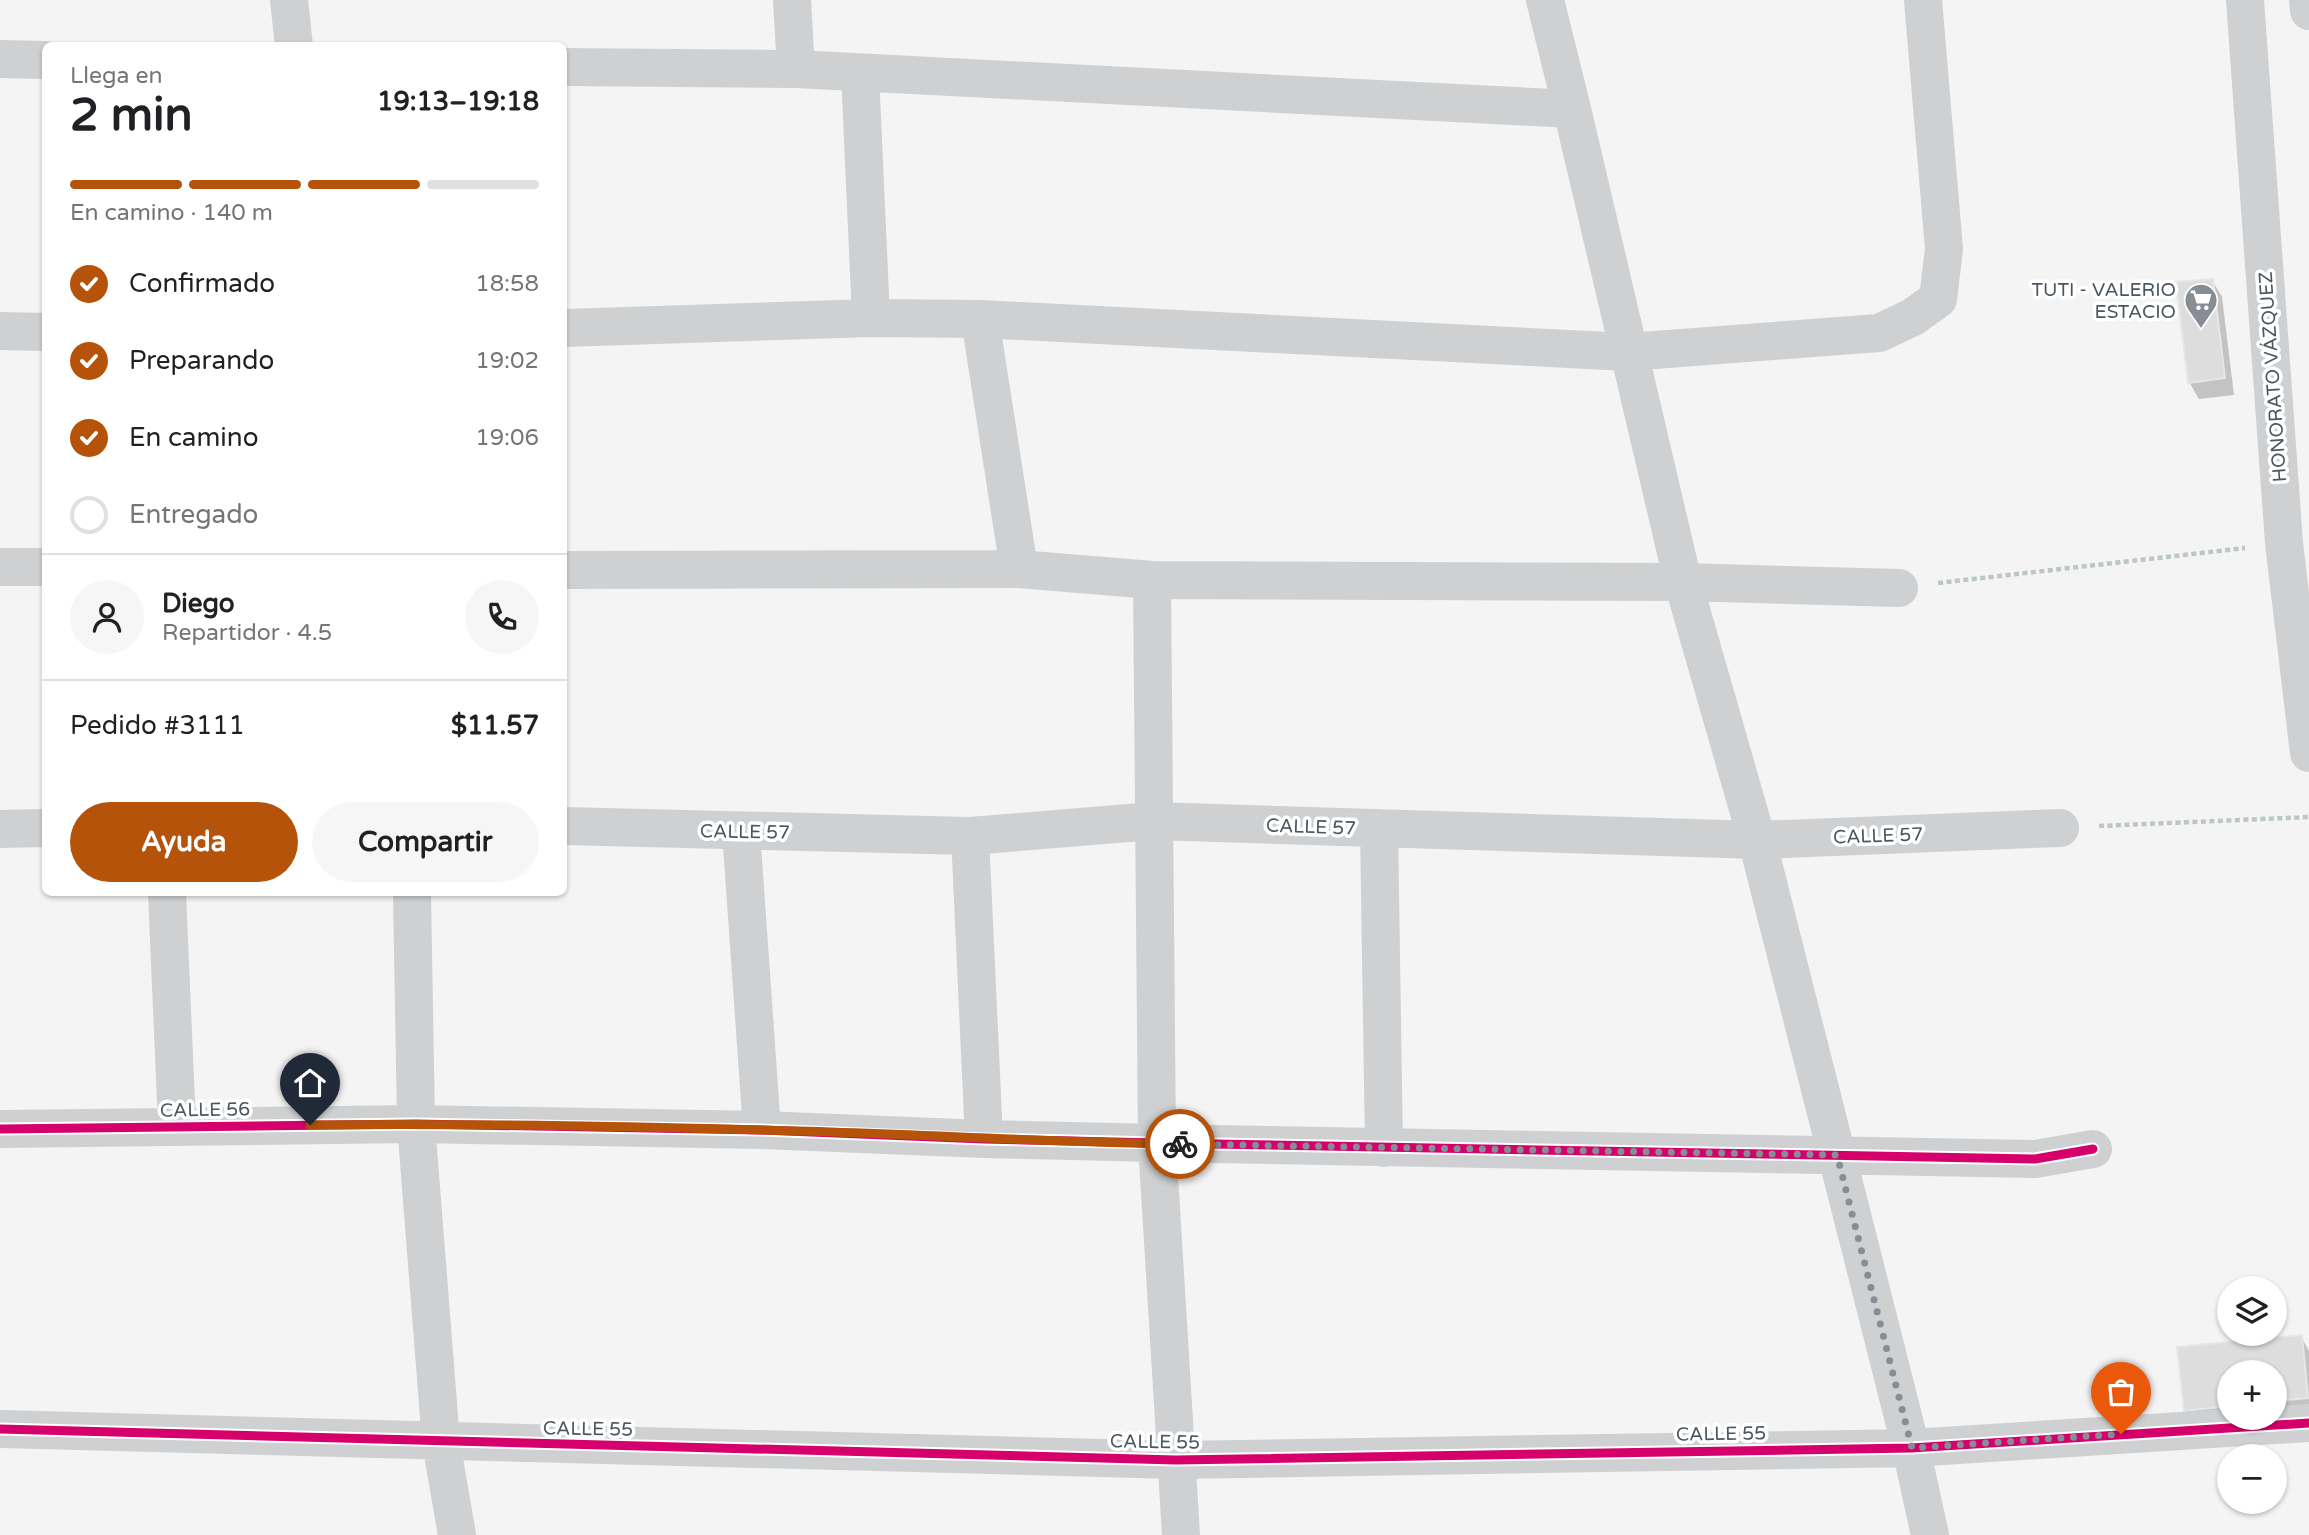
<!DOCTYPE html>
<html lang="es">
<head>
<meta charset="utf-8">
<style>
  :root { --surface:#fff; --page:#f6f6f6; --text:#202124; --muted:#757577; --line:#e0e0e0; --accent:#b45309 }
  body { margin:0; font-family:"Varela Round",sans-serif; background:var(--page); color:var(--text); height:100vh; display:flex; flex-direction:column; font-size:26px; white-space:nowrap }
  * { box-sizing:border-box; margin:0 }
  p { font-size:23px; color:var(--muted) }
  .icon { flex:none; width:38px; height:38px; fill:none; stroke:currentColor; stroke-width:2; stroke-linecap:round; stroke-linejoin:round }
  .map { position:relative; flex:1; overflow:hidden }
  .details { position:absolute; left:42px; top:42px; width:525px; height:854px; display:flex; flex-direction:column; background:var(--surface); border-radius:10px; box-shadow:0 2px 5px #0004 }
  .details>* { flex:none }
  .fabs { position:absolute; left:2217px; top:1276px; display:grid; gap:14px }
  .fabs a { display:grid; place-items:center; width:70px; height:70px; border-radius:50%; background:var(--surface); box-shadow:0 2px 5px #0004; font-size:35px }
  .pin { position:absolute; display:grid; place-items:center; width:60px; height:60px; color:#fff; margin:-72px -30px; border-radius:50% 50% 50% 0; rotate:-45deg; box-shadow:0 0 7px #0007 }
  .pin .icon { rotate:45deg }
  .courier { position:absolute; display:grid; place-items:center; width:70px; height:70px; margin:-35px; border:5px solid #b45309; border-radius:50%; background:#fff; color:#222; box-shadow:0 2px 9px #0007 }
  .overview em { font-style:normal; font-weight:800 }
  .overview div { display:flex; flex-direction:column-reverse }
  .overview { display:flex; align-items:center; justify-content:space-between; height:119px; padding:0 28px }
  h1 { font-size:46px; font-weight:800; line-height:52px }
  .bar { display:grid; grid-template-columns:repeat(4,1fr); gap:10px 7px; align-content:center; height:84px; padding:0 28px }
  .bar i { height:9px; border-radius:5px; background:var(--line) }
  .bar .selected { background:var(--accent) }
  .bar p { grid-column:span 4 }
  .line { display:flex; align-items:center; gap:18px; padding:0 28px; border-top:2px solid var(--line) }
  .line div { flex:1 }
  .round { display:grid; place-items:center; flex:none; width:74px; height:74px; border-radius:37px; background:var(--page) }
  ol { padding:0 28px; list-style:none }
  li { display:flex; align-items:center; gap:21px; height:77px }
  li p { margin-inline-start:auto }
  li .icon { padding:7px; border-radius:50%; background:var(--accent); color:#fff; stroke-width:4 }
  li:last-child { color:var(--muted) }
  li i { width:38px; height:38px; border:4px solid var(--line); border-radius:50% }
  .action { display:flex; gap:14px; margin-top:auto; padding:14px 28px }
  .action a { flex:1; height:80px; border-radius:42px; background:var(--accent); color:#fff; font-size:28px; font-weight:800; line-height:80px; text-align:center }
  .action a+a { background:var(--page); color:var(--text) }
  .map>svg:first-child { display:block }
  .shadow { fill:#0003; fill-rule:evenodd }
  .building { fill:#ddddde; stroke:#e5e6e7; stroke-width:2 }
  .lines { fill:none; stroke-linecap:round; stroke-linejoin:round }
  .path { stroke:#bcc7c4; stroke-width:4.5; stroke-dasharray:5 3.5; stroke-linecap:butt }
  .minor { stroke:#ced0d2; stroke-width:38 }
  .tertiary { stroke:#ced0d2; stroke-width:38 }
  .cycleway-casing { stroke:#fff; stroke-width:13 }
  .cycleway { stroke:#d6006c; stroke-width:9 }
  .done { stroke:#868d94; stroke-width:7; stroke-dasharray:0 12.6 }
  .route { stroke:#b45309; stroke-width:9 }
  .labels { text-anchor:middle; stroke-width:7; stroke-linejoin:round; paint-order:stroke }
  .poi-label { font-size:19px; fill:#4a5661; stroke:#fff; text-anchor:end }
  .street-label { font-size:19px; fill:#4a5661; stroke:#fff }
</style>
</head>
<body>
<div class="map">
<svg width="2309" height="1535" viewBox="0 0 2309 1535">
  <rect width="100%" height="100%" fill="#f4f4f4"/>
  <path class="shadow" d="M2212 280 2222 297 2234 395 2199 399 2189 382Z
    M2301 1336 2309 1351V1415L2195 1427 2186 1410 2179 1348ZM2230 1372H2275V1418H2230Z"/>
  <path class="building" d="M2213 279 2225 378 2188 383 2176 282Z
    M2302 1335 2308 1398 2275 1401V1372H2230V1406L2184 1411 2177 1347Z"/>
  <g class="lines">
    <path class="path" d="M1938 583 2245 548
      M2099 826 2309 817"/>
    <path class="minor" d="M289 0 294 46
      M792 0 796 69
      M1545 0 1572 109 1683 582 1757 840 1911 1448 1930 1535
      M0 59 46 60
      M564 67 796 69 1572 109
      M860 73 871 318
      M980 319 1019 569
      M564 328 871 318 980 319 1628 352 1879 333 1913 317 1938 299 1944 249 1923 0
      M0 331 46 332
      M0 567H46
      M564 570 1019 569 1152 580 1683 582 1899 588
      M1152 580 1157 1143 1181 1535
      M564 826 970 836 1153 821 1757 840 2060 828
      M1379 828 1384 1148
      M0 829 46 828
      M741 831 762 1130
      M970 836 984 1139
      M167 892 177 1126
      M412 892 416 1124 441 1442 457 1535
      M0 1129 416 1124 762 1130 984 1139 1157 1143 2035 1159 2093 1149
      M0 1429 1176 1460 1911 1448 2309 1423"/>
    <path class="tertiary" d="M2245 0 2284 543 2309 753
      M2308 0 2309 11"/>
    <defs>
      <path id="cycleway" d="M0 1129 416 1124 762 1130 984 1139 1157 1143 2035 1159 2093 1149
        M0 1429 1176 1460 1911 1448 2309 1423"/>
    </defs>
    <use href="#cycleway" class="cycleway-casing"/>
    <use href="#cycleway" class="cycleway"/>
  </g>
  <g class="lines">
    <path class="done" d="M1180 1144 1837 1155 1912 1448 2121 1434"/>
    <path class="route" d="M310 1125C460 1123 611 1126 761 1130 901 1133 1041 1142 1180 1144"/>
  </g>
  <defs>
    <symbol id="supermarket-pin" viewBox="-11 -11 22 30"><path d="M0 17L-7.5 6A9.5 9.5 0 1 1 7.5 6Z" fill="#868d94" stroke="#fff"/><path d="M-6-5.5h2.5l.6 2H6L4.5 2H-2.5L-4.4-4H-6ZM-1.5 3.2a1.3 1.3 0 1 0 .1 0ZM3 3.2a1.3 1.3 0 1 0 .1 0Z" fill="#fff"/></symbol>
  </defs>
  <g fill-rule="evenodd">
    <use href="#supermarket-pin" x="2182" y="281" width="38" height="52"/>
  </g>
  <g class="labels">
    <g class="poi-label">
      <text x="2176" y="296">TUTI - VALERIO<tspan x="2176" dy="22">ESTACIO</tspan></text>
    </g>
    <g class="street-label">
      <text transform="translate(2272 377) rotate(-94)" y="7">HONORATO VÁZQUEZ</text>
      <text transform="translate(1311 826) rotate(2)" y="7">CALLE 57</text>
      <text transform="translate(745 831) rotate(1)" y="7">CALLE 57</text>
      <text transform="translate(1878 835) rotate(-2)" y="7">CALLE 57</text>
      <text transform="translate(205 1109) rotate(-1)" y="7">CALLE 56</text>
      <text transform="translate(588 1428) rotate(1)" y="7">CALLE 55</text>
      <text transform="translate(1721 1433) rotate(-1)" y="7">CALLE 55</text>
      <text transform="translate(1155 1441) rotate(1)" y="7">CALLE 55</text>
    </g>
  </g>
</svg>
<div class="fabs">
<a><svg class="icon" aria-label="layers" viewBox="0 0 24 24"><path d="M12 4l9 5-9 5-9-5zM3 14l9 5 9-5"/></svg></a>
<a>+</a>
<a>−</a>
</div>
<div class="pin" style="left:2121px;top:1434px;background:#ea580c"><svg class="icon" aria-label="bag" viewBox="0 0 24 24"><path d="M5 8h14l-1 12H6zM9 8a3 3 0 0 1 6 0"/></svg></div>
<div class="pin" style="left:310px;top:1125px;background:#1f2937"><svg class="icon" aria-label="home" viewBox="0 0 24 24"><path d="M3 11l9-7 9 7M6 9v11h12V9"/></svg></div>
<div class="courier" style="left:1180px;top:1144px"><svg class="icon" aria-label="bike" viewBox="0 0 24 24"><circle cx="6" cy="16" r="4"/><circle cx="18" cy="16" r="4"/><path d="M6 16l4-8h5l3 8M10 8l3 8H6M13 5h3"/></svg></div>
<section class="details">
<div class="overview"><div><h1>2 min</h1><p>Llega en</p></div><em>19:13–19:18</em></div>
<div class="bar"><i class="selected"></i><i class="selected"></i><i class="selected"></i><i></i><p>En camino · 140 m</p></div>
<ol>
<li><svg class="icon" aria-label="check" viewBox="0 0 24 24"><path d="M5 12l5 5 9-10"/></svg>Confirmado<p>18:58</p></li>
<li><svg class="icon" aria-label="check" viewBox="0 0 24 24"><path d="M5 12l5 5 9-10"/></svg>Preparando<p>19:02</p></li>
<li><svg class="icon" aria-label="check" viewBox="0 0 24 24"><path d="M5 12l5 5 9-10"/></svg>En camino<p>19:06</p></li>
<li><i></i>Entregado</li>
</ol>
<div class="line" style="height:126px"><a class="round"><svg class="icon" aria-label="person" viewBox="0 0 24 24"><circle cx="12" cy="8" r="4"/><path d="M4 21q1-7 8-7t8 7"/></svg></a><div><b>Diego</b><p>Repartidor · 4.5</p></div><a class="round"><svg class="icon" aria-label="phone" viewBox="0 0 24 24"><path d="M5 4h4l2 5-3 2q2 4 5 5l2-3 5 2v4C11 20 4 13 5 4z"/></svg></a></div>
<div class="line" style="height:91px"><div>Pedido #3111</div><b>$11.57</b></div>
<div class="action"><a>Ayuda</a><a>Compartir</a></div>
</section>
</div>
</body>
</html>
